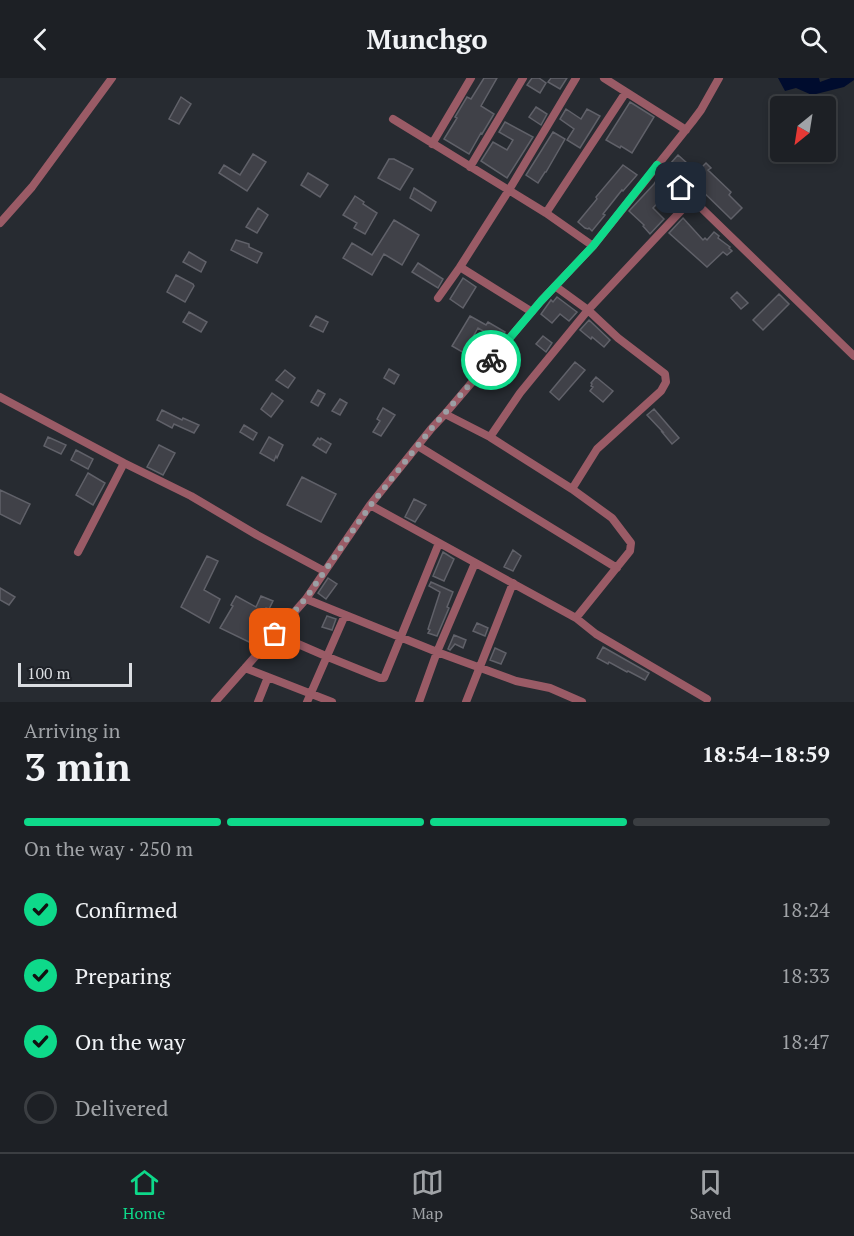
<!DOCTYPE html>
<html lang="en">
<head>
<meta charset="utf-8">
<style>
  :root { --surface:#1d2025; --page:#25282d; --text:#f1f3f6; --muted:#a0a3a7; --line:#3b3e42; --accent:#0ed98a }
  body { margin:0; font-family:"PT Serif",serif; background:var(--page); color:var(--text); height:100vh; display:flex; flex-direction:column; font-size:22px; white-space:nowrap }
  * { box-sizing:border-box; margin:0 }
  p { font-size:20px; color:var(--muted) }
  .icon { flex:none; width:33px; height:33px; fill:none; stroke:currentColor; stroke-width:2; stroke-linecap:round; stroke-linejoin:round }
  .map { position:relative; height:624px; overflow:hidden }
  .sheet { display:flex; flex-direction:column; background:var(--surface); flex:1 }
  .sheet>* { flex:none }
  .needle { width:39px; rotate:210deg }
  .tools { position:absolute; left:770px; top:18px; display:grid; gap:12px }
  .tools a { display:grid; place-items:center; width:66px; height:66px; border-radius:6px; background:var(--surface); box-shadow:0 3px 9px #0003,0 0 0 2px var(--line); font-size:30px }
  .scale { position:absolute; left:18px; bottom:15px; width:114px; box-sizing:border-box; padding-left:6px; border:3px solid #dbdee2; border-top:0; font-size:16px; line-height:21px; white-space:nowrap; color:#dbdee2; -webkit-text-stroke:4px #1e2127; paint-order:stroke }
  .pin { position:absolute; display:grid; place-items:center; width:51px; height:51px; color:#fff; margin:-26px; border-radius:12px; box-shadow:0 3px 9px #0006 }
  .courier { position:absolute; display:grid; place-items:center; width:60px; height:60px; margin:-30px; border:4px solid #0ed98a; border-radius:50%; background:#fff; color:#222; box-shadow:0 2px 8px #0007 }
  .head em { font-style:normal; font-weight:700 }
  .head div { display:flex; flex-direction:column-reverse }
  .head { display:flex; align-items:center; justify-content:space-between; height:102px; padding:0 24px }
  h1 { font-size:39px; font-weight:700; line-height:45px }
  .bar { display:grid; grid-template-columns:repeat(4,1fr); gap:9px 6px; align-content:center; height:72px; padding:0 24px }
  .bar i { height:8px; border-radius:4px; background:var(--line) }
  .bar .on { background:var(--accent) }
  .bar p { grid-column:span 4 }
  ol { padding:0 24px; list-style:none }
  li { display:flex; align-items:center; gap:18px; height:66px }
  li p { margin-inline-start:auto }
  li .icon { padding:6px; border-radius:50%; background:var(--accent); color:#111; stroke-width:4 }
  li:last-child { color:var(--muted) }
  li i { width:33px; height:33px; border:3px solid var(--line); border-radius:50% }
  header { display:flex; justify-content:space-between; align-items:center; height:78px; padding:0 24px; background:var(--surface); font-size:27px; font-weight:700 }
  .dock { display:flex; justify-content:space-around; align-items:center; height:84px; border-top:2px solid var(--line); background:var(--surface); font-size:16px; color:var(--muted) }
  .dock a { display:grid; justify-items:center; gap:3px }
  .dock .on { color:var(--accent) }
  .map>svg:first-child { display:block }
  .water { fill:#000c2e }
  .building { fill:#404148; stroke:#606169; stroke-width:1.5 }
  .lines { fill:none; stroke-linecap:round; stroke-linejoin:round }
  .street { stroke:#9a5b66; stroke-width:8 }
  .done { stroke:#9c9fa4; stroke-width:6; stroke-dasharray:0 10.8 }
  .route { stroke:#0ed98a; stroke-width:8 }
</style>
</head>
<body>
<header><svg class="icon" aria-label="back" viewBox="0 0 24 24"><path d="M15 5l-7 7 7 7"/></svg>Munchgo<svg class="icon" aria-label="search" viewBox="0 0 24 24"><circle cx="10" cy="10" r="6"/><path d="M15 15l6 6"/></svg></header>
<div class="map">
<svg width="854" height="624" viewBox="0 0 854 624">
  <rect width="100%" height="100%" fill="#272b31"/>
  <path class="water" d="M778 0H819L820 4 831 0H854V2L844 9 812 17 796 10 785 13Z"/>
  <path class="building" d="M484 0H497L481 28 494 36 482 56 481 55 469 76 444 61 457 40 455 39 467 19 471 21Z
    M532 0H539L546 5 540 15 527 7Z
    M551 0H567L560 11 548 4Z
    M181 19 191 26 179 46 169 41Z
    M630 24 654 39 632 75 621 68 620 70 606 62Z
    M536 29 547 36 541 47 529 39Z
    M566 31 581 41 587 31 600 38 580 70 567 62 574 51 560 41Z
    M505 44 533 59 507 100 481 83 493 64 507 72 513 62 499 54Z
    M553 54 565 61 546 94H545L538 105 526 97Z
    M253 76 266 84 247 113 219 95 224 87 240 97Z
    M678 77 697 94 706 85 711 90 708 92 731 114 729 117 742 130 731 141 694 105 691 109 686 105 689 103 670 86Z
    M389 81H394L413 91 400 112 378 100Z
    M623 87 637 97 623 113 622 112 603 136 605 137 592 153 589 150 588 151 585 150 578 144 597 121 596 119Z
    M308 95 328 107 320 119 301 107Z
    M661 99 682 122 675 129 664 118 653 130 664 141 650 156 643 148 644 147 629 133 654 106 658 100Z
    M414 110 436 124 431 133 410 120Z
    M355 118 364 124 363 126 377 135 365 156 354 150 357 145 343 137Z
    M258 130 268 137 257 155 246 149Z
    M683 140 703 162 705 160 707 162 714 154 719 158 718 160 730 169 729 170 732 173 727 177 723 174 707 189 669 155Z
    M394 142 419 157 402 187 384 176 372 197 343 180 352 165 372 177Z
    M236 162 249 166V169L262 175 257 185 231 172Z
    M189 174 206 184 201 194 183 184Z
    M418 185 443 201 438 210 412 194Z
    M176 197 193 206 194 208 185 224 167 214Z
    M463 200 476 209 463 230 450 221Z
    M737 214 748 225 741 231 731 220Z
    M779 216 789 226 763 252 753 242Z
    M557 219 577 234 569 243 560 236 552 245 541 236 551 222 553 224Z
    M189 234 207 244 201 254 183 244Z
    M316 238 328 244 323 254 310 248Z
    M470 238 486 247 488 244 505 254 499 262 478 250 464 275 452 268Z
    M589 242 610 262 604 269 592 259 591 261 580 252Z
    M543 258 552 265 546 274 536 266Z
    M575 284 585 292 559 322 550 314Z
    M389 291 399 297 394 306 384 300Z
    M285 292 295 300 288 310 276 302Z
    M596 299 613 313 603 324 590 313 593 309 591 308 592 306 591 305Z
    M318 312 325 316 318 328 311 324Z
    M272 315 283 323 271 339 261 331Z
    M340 321 347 325 340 337 332 333Z
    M383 330 395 337 381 358 373 354 380 343 377 341Z
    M654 331 679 360 672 366 662 354H663L647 337Z
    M162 332 182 342 183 340 199 347 194 355 174 346 172 350 157 342Z
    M244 347 257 355 253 362 240 354Z
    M48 359 66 367 61 376 44 368Z
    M269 359 283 367 277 380 276 378 274 383 260 375Z
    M318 360 320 362 321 360 331 366 326 375 313 367Z
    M159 367 175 375 163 397 147 389Z
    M76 372 93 381 88 391 71 382Z
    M88 395 105 405 93 427 76 417Z
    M302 399 336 416 321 444 287 427Z
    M0 412 30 426 20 446 0 436Z
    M414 421 426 427 415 444 405 439Z
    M513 472 521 478 513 493 504 489Z
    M443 474 454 481 444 503 433 498Z
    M207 478 218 483 204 512 220 521 209 545 181 529Z
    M328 500 337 506 326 521 318 515Z
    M431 504 453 514 447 529 449 530 437 558 428 555 430 552 428 551 440 514 429 508Z
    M0 510 15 519 9 527 0 522Z
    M236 518 256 529 261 518 273 523 269 531 266 530 259 543 261 544 249 564 220 550 233 528 231 527Z
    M327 538 336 541 332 552 322 549Z
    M477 545 488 550 485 558 473 553Z
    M454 557 466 562 463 570 455 566 450 572 448 571Z
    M603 569 649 595 645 602 628 593 627 594 609 584 608 586 597 580Z
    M495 570 506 575 501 586 490 582Z"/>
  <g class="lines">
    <path class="street" d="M604 0 686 52
      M393 41 546 135 593 168
      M432 66 471 0
      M657 87 854 278
      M470 89 523 0
      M546 135 626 14
      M0 145 32 109 112 0
      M555 208 588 232 618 260 665 296 666 304 661 313 597 371 572 411
      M438 220 460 189
      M532 234 460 189 509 112 576 0
      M0 319 124 385 191 418 257 457 324 493
      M445 336 490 359 572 411 612 440 631 465 630 473 576 540
      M490 359 520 315 588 232 692 121
      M418 368 617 490
      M370 427 431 351 445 336 541 223 593 168 692 44 701 32 719 0
      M78 474 124 385
      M306 521 437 574 516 603 550 610 582 624
      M275 556 328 579 380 600H384L439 465
      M245 590 268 599 258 624
      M268 599 332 624
      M215 624 306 521 370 427 576 540 596 556 707 621
      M307 624 345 537
      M419 624 437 574 475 485
      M466 624 513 505"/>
  </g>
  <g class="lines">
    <path class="done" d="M275 556 306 520 370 428 431 351 491 282"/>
    <path class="route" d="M491 282 541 223 593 168 657 87 681 110"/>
  </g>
</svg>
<div class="tools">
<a><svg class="needle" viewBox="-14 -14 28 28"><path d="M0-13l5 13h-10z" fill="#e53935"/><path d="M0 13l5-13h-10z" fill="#a0a3a7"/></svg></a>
</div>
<div class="scale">100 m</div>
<div class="pin" style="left:275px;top:556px;background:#ea580c"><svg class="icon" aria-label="bag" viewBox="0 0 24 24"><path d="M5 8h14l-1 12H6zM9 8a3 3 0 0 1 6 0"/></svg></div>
<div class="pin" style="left:681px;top:110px;background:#1f2937"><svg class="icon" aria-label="home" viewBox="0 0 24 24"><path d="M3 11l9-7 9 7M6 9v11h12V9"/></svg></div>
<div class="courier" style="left:491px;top:282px"><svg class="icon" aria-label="bike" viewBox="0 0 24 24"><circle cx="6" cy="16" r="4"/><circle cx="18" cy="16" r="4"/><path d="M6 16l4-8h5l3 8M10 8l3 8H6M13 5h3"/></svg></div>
</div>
<section class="sheet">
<div class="head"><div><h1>3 min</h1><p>Arriving in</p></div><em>18:54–18:59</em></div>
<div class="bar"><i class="on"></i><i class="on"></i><i class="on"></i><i></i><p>On the way · 250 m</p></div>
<ol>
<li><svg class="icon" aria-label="check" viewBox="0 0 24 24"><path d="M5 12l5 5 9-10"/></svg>Confirmed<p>18:24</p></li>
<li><svg class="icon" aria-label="check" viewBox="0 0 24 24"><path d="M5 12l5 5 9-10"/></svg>Preparing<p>18:33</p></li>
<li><svg class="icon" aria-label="check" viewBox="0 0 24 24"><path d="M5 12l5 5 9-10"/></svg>On the way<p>18:47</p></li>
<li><i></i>Delivered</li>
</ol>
</section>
<nav class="dock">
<a class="on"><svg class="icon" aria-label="home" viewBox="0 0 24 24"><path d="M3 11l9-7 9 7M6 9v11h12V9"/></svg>Home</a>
<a><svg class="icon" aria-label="map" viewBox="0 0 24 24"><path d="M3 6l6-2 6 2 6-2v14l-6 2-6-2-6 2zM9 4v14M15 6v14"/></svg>Map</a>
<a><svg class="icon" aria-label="saved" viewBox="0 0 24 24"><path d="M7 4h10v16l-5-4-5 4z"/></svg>Saved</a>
</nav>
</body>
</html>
